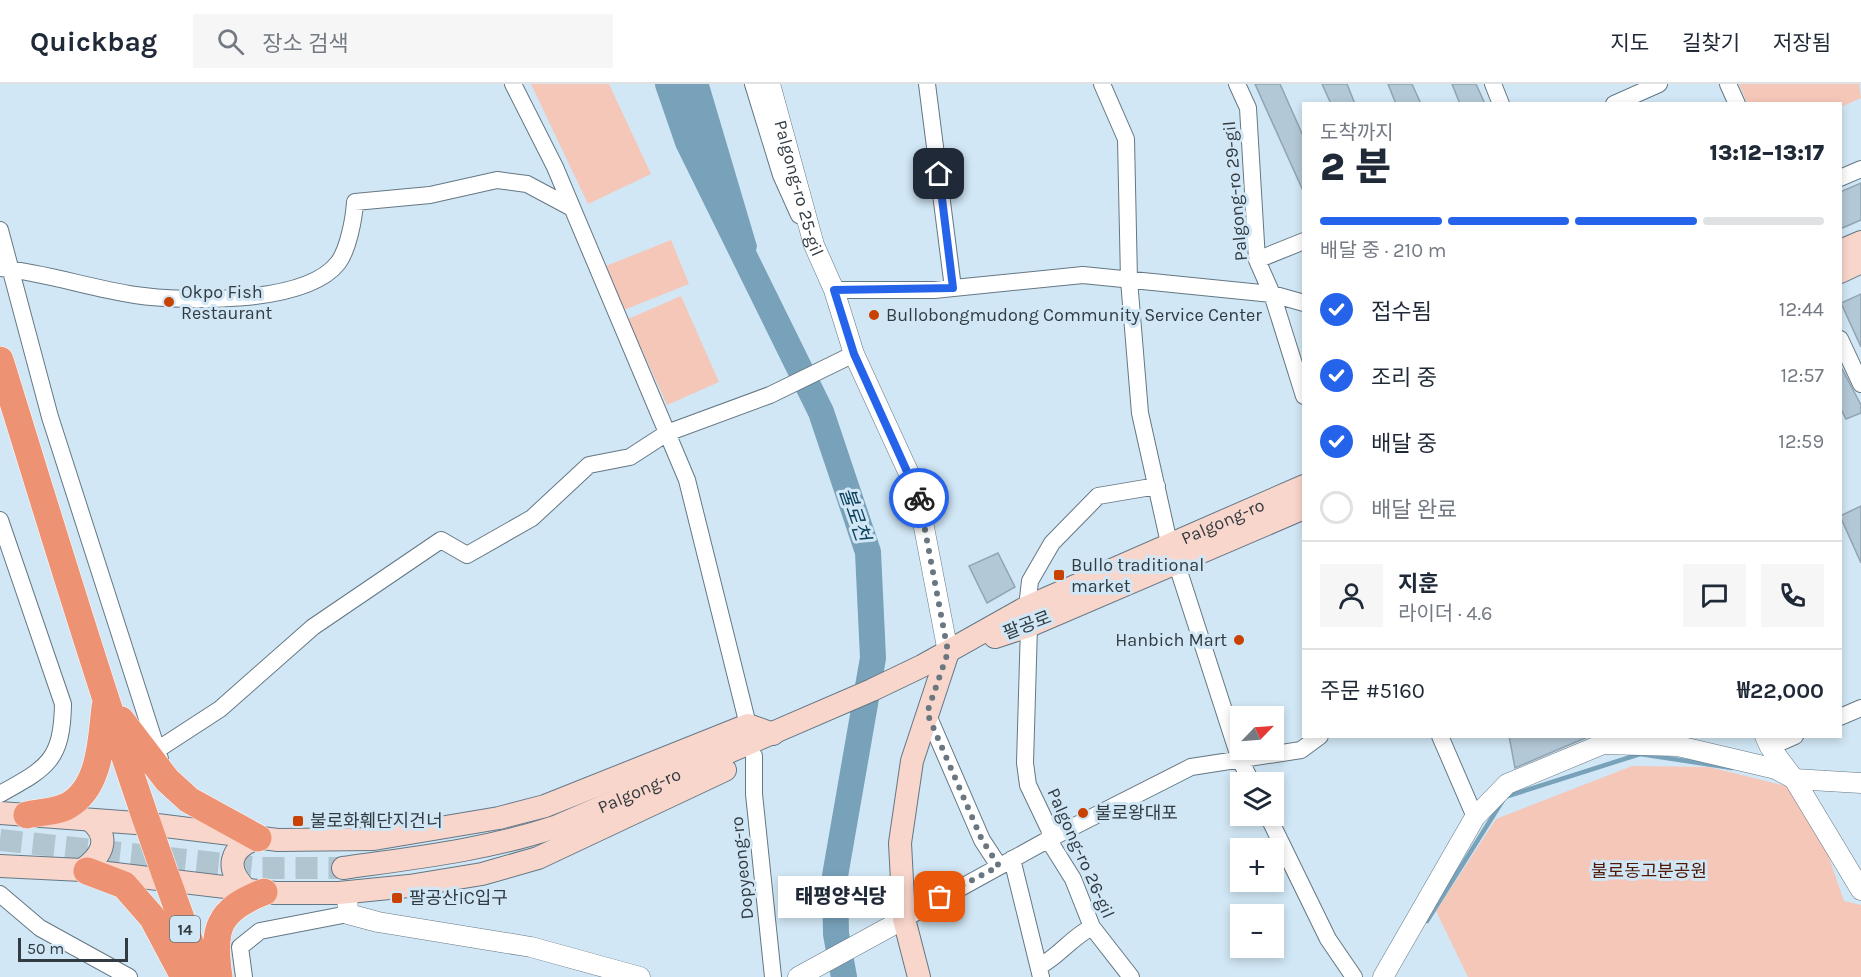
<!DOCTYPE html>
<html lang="ko">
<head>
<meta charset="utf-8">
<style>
  :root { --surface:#fff; --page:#f6f6f7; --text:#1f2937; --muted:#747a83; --line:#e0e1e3; --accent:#2563eb }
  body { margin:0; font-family:Karla,"Noto Sans KR",sans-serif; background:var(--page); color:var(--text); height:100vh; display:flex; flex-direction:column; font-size:22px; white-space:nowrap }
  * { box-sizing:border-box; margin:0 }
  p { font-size:20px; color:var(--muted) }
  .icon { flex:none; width:33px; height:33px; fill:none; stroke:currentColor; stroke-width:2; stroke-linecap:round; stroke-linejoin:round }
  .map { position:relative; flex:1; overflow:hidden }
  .panel { position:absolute; left:1302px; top:18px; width:540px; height:636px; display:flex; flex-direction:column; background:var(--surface); border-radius:0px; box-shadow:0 3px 9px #0003 }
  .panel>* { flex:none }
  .needle { width:39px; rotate:65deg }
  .fabs { position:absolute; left:1230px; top:622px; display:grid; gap:12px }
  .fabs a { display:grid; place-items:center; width:54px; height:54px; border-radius:0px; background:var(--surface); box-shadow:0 3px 9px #0003; font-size:30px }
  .scale { position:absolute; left:18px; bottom:15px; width:110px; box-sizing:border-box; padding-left:6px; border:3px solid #323b41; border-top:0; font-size:16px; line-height:21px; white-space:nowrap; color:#323b41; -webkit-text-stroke:4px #d1e7f5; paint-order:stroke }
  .pin { position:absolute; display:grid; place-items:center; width:51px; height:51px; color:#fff; margin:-26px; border-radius:12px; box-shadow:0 3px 9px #0006 }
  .courier { position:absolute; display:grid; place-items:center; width:60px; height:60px; margin:-30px; border:4px solid #2563eb; border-radius:50%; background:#fff; color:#222; box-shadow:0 2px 8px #0007 }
  .bubble { position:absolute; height:42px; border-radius:0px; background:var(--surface); box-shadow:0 3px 9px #0003; font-size:20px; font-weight:800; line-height:42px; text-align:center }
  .summary em { font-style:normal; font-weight:800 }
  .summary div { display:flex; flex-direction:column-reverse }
  .summary { display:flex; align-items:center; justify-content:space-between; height:102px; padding:0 18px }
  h1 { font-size:39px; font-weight:800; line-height:45px }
  .bar { display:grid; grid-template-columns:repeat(4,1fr); gap:9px 6px; align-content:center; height:72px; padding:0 18px }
  .bar i { height:8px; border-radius:4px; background:var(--line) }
  .bar .active { background:var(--accent) }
  .bar p { grid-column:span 4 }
  .line { display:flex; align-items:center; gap:15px; padding:0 18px; border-top:2px solid var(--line) }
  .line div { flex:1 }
  .round { display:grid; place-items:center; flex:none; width:63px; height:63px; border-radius:0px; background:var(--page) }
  ol { padding:0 18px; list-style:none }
  li { display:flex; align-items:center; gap:18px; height:66px }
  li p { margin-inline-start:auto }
  li .icon { padding:6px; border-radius:50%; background:var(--accent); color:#fff; stroke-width:4 }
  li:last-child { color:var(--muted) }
  li i { width:33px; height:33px; border:3px solid var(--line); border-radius:50% }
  header { display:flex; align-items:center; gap:36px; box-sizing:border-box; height:84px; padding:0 30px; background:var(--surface); border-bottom:2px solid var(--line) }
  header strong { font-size:28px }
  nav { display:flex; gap:33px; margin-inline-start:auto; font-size:21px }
  .search { width:420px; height:54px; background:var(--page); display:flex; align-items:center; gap:15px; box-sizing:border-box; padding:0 21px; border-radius:0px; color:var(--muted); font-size:22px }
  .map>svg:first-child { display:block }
  .green { fill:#f5c7b8 }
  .water { fill:#78a1ba }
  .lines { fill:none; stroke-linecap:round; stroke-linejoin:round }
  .stream { stroke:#78a1ba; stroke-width:4.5 }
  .river { stroke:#78a1ba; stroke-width:26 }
  .building { fill:#b3c8d6; stroke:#90a4b2; stroke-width:1.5 }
  .secondary-tunnel { stroke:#b1c5d1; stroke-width:22; stroke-dasharray:22 11; stroke-linecap:butt }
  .minor-casing { stroke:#647784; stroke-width:18 }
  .tertiary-casing { stroke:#647784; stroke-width:21 }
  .secondary-casing { stroke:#647784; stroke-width:24 }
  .trunk-casing { stroke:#fff; stroke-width:28 }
  .minor { stroke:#fff; stroke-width:16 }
  .tertiary { stroke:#fff; stroke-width:20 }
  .secondary { stroke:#f9d6cb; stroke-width:22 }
  .trunk { stroke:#ee9274; stroke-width:27 }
  .done { stroke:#6a7780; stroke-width:6; stroke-dasharray:0 10.8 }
  .route { stroke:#2563eb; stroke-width:8 }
  .poi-dot { fill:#c84204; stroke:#d1e7f5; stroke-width:2 }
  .labels { text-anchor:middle; stroke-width:6; stroke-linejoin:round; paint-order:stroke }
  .shield { fill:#d1e7f5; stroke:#626f77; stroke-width:1.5 }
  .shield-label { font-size:16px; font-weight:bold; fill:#323b41 }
  .street-label { font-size:18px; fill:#323b41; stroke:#d1e7f5 }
  .poi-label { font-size:18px; fill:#323b41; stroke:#d1e7f5; text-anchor:start }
  .park-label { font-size:18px; fill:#4f1704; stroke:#d1e7f5 }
  .water-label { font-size:20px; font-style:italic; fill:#0e435e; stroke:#d1e7f5 }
</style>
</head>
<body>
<header>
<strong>Quickbag</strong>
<div class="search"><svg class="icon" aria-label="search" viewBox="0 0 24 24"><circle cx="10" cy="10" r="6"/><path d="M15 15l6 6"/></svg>장소 검색</div>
<nav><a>지도</a><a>길찾기</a><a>저장됨</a></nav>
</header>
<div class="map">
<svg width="1861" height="893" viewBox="0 0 1861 893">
  <rect width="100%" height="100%" fill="#d1e7f5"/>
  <path class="green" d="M531 0H609L651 90 588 120Z
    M1739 0H1859L1861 14 1841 23 1840 20 1747 19Z
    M671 156 689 200 624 226 606 182Z
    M681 212 719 298 667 321 628 235Z
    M1632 682 1709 683 1806 707 1844 817 1861 821V893H1468L1436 827 1496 735Z"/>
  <path class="water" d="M668 0H709L757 162 751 188 688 58Z"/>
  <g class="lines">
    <path class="stream" d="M1427 837 1505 713 1640 670 1732 684"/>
    <path class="river" d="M668 0 688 58 821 328 868 468 873 574 835 792 836 850 844 893"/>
  </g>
  <path class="building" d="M1255 0H1280L1304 54V109Z
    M1322 0H1347L1355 20H1331Z
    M1388 0H1412L1421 20H1396Z
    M1452 0H1476L1485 20H1460Z
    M1861 99V136L1840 145V108Z
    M1861 210V263L1841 219Z
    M1840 281 1861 321V329L1846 335 1840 323Z
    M1861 422V479L1840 432Z
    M998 469 1015 503 987 519 969 482Z
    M1509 652H1590L1515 684Z"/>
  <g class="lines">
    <path class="secondary-tunnel" d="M0 756 262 784H343"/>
    <defs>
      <path id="minor" d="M513 0 555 83 687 396 748 641
        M753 0 781 91 799 131
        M927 0 953 204
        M1102 0 1126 55 1129 196 1140 329 1169 459
        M1237 0 1248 24 1257 176 1272 210 1304 312
        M1493 0 1501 20
        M1728 0 1737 20
        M1614 20 1659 0
        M1840 94 1861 85
        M0 146 50 333 160 675
        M1257 176 1304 157
        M0 184C46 189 90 204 135 211 184 218 305 221 338 179 348 166 354 135 355 118L430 111 497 96 527 100 572 124
        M834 206H934L1083 191 1272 210 1304 219
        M1840 255 1861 300
        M0 436 63 620C62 677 47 684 0 710
        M1176 478 1240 676 1252 699
        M1027 523 1030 497 1052 459 1098 412 1157 402
        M1029 542 1025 679 1028 701 1049 745 1053 763 1073 795 1092 843 1131 893
        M927 629 982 756 999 782
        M1840 633 1861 624
        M1440 652 1475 733
        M1770 663 1795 652
        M157 666 220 625 313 543 441 456 467 471 532 434 589 381 630 373 667 349 770 311 854 270
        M754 672V710L773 893
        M1268 732 1328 855 1354 893
        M1012 775 1041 893
        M0 810 40 844 129 893
        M904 835 1051 754 1191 683 1301 666 1320 652
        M1040 882C1059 872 1072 853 1092 843
        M244 893 240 863 260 847 348 830"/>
      <g id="tertiary">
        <path id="s1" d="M770 0 814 161 834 206 854 270 917 407 948 568"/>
        <path d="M1765 652 1770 663 1794 695 1861 806"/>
        <path d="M347 808 348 830 378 838 531 863 640 893"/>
        <path d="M798 893 904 835"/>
        <path d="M1383 893 1475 733 1507 700 1603 660 1678 662 1776 685 1794 695 1861 699"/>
      </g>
      <g id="secondary">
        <path d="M1840 167 1861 158"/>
        <path d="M1840 188 1861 178"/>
        <path d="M995 553 1029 542 1304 424"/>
        <path d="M0 729 149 740 278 756 374 755 499 734 545 722 748 641 773 650"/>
        <path d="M0 782 82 786 275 809H339L409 802 482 790 538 774 725 686"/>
        <path id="s2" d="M343 784C414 774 486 766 555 743L872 606 922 582 1027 523 1304 402"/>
        <path d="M82 786C102 772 112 754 90 736"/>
        <path d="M247 806C224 785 229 764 258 754"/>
        <path d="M919 893 904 835 900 759 912 677 948 568"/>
      </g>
      <path id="trunk" d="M0 276C64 483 126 691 203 893
        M121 636 167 696 189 716 258 754
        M27 731C40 728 58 728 69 721 101 702 101 655 105 623
        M87 787 124 801 152 833 184 893
        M219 893C212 845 217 826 264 808"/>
    </defs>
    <use href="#minor" class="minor-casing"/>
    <use href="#tertiary" class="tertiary-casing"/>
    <use href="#secondary" class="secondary-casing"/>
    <use href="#trunk" class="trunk-casing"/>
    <use href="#minor" class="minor"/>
    <use href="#tertiary" class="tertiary"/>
    <use href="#secondary" class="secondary"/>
    <use href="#trunk" class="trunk"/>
  </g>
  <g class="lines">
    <path class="done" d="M919 414 948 568 927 629 982 756 999 782 940 813"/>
    <path class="route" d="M919 414 854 270 834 206 953 204 939 90"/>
  </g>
  <g class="poi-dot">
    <circle cx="169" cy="218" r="6"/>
    <circle cx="874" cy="231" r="6"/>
    <rect x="1053" y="485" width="12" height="12" rx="3"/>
    <circle cx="1239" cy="556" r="6"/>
    <circle cx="1083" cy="729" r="6"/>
    <rect x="292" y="731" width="12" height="12" rx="3"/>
    <rect x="391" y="808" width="12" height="12" rx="3"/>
  </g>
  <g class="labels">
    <rect class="shield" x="170" y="832" width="30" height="26" rx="4.5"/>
    <g class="shield-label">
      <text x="185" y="851">14</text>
    </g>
    <g class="street-label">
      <text dy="6" stroke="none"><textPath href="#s1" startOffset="108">Palgong-ro 25-gil</textPath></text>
      <text transform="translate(1235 107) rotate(-95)" y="6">Palgong-ro 29-gil</text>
      <text dy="6" stroke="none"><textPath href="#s2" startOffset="951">Palgong-ro</textPath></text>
      <text transform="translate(1027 541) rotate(-21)" y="6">팔공로</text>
      <text dy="6" stroke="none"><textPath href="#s2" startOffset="308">Palgong-ro</textPath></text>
      <text transform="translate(1081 769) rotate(66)" y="6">Palgong-ro 26-gil</text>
      <text transform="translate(742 784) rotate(-96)" y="6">Dopyeong-ro</text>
    </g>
    <g class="poi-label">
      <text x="181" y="214">Okpo Fish<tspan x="181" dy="21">Restaurant</tspan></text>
      <text x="886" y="237">Bullobongmudong Community Service Center</text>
      <text x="1071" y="487">Bullo traditional<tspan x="1071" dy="21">market</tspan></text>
      <text x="1227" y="562" text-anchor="end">Hanbich Mart</text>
      <text x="1095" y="735">불로왕대포</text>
      <text x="310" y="743">불로화훼단지건너</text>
      <text x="409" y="820">팔공산IC입구</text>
    </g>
    <g class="park-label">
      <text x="1649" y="793">불로동고분공원</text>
    </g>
    <g class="water-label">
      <text transform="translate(855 430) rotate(71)" y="7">불로천</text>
    </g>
  </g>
</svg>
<div class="fabs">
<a><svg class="needle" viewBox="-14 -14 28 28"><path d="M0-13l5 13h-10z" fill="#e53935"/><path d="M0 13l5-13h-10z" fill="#747a83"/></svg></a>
<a><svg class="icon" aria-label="layers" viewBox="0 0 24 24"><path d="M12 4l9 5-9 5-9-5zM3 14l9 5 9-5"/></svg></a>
<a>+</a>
<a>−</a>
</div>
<div class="scale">50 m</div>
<div class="pin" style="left:940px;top:813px;background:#ea580c"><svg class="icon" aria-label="bag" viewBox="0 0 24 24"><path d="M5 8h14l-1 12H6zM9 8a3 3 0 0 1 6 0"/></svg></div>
<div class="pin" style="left:939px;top:90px;background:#1f2937"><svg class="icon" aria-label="home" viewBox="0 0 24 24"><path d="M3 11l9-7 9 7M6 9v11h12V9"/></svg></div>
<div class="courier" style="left:919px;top:414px"><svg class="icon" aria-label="bike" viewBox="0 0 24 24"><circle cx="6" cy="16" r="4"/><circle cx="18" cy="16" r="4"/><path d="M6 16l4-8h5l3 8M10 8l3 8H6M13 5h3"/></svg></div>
<div class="bubble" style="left:778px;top:792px;width:126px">태평양식당</div>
<section class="panel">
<div class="summary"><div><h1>2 분</h1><p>도착까지</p></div><em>13:12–13:17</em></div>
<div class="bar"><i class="active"></i><i class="active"></i><i class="active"></i><i></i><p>배달 중 · 210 m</p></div>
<ol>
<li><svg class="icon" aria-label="check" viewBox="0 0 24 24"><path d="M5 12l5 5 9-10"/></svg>접수됨<p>12:44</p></li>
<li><svg class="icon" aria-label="check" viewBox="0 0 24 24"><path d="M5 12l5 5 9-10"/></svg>조리 중<p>12:57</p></li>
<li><svg class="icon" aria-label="check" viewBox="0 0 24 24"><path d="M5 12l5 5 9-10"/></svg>배달 중<p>12:59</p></li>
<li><i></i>배달 완료</li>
</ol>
<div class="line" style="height:108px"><a class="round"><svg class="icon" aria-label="person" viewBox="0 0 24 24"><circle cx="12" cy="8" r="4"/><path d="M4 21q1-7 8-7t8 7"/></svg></a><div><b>지훈</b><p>라이더 · 4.6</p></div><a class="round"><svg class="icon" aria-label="chat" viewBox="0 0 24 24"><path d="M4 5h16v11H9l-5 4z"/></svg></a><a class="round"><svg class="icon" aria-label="phone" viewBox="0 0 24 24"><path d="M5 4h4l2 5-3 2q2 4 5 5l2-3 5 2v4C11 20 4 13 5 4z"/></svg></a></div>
<div class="line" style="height:78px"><div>주문 #5160</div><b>₩22,000</b></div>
</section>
</div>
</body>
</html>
